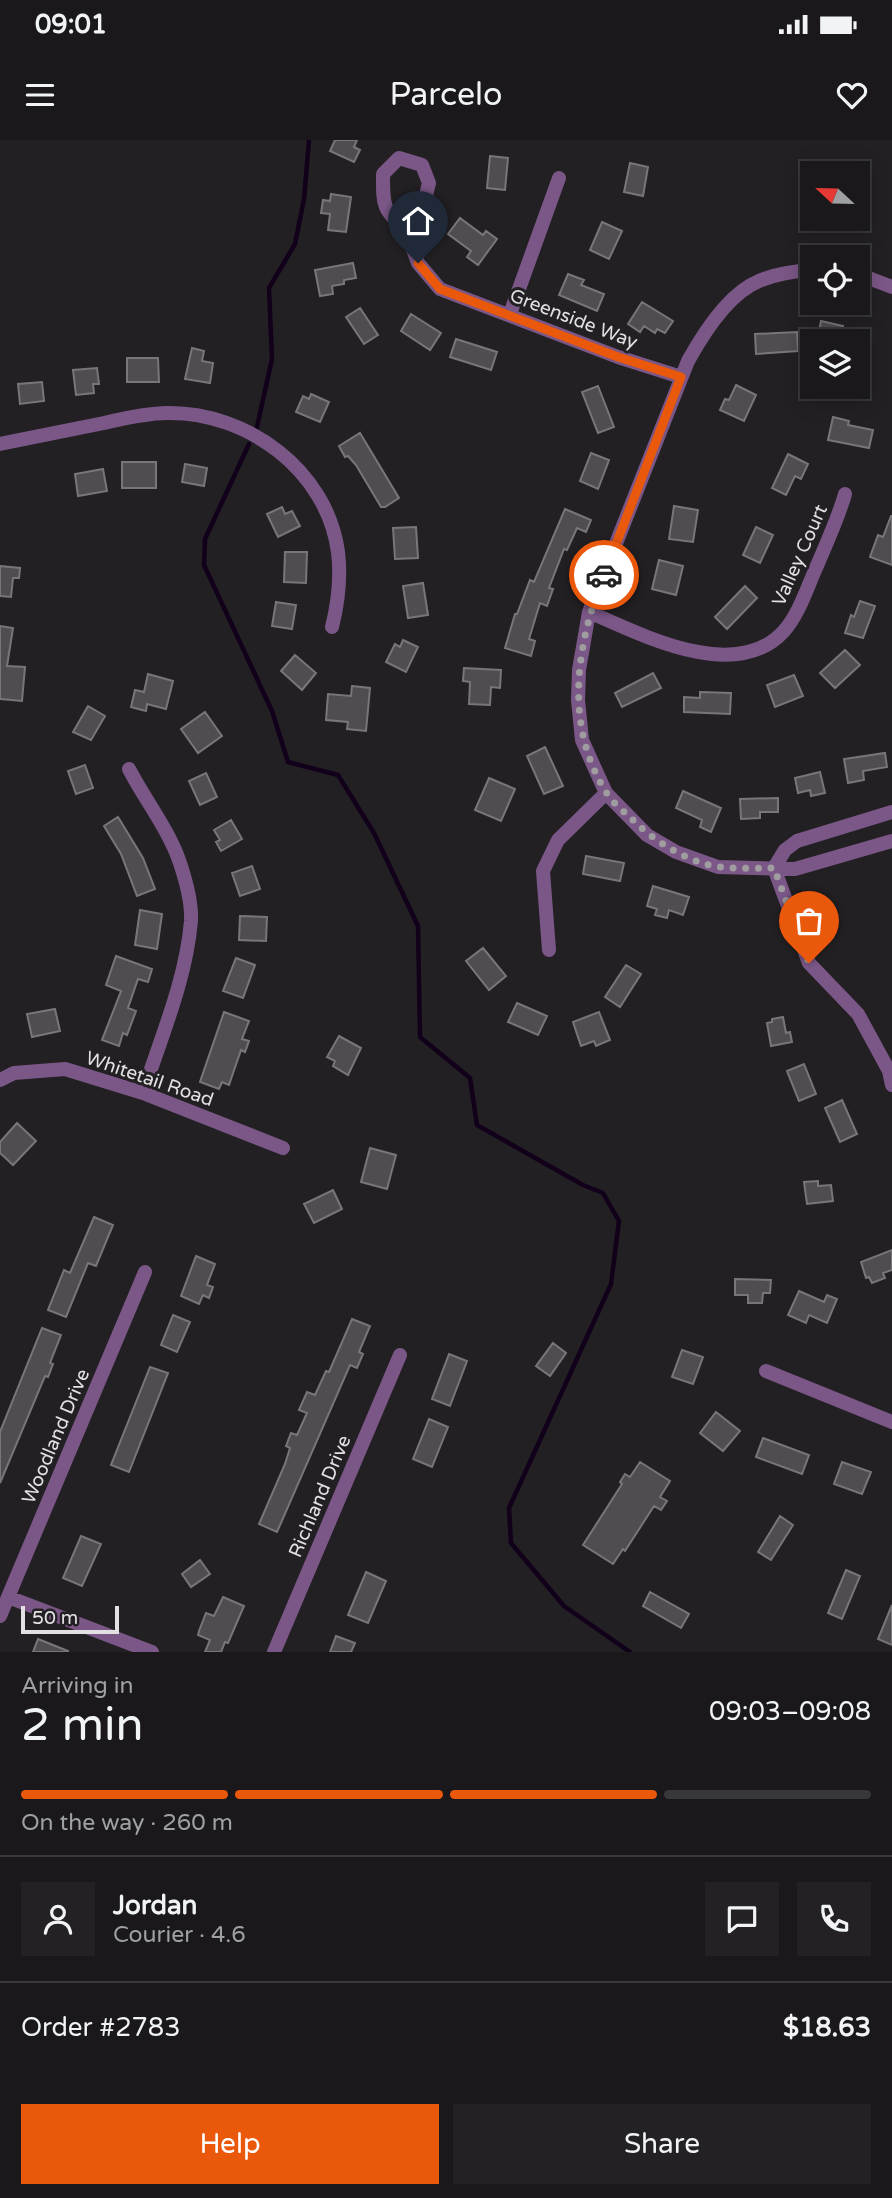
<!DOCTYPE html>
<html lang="en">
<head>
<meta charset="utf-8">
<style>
  :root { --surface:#1a181b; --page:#232124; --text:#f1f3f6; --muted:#9fa0a3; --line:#38373a; --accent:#ea580c }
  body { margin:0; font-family:"Varela Round",sans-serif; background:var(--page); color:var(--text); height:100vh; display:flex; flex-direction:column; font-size:26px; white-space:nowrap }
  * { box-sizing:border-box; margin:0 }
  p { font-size:23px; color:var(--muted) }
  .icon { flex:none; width:38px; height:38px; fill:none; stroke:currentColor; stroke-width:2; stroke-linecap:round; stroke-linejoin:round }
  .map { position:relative; height:1512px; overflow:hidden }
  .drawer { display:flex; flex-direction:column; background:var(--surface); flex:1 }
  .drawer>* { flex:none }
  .needle { width:46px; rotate:292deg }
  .buttons { position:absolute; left:800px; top:21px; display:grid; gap:14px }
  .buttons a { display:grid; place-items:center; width:70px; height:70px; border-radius:0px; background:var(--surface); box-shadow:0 4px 18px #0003,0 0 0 2px var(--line); font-size:35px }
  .scale { position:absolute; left:21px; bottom:18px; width:98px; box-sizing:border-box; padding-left:7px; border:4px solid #e2e0e3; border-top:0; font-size:19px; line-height:24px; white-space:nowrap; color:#e2e0e3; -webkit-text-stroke:5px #232024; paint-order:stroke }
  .pin { position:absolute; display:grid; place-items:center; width:60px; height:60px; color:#fff; margin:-72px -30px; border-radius:50% 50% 50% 0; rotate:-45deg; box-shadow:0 0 7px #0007 }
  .pin .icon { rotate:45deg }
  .courier { position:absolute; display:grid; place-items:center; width:70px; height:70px; margin:-35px; border:5px solid #ea580c; border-radius:50%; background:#fff; color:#222; box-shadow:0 2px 9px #0007 }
  .headline em { font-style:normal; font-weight:600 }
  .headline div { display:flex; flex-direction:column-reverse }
  .headline { display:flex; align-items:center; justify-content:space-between; height:119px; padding:0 21px }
  h1 { font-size:46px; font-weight:600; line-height:52px }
  .bar { display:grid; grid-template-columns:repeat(4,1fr); gap:10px 7px; align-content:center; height:84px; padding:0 21px }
  .bar i { height:9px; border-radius:5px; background:var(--line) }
  .bar .current { background:var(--accent) }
  .bar p { grid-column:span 4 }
  .line { display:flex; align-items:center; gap:18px; padding:0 21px; border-top:2px solid var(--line) }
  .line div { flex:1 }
  .round { display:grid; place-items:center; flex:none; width:74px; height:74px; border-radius:0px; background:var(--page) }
  .cta { display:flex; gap:14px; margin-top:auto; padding:14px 21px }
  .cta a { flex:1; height:80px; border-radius:0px; background:var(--accent); color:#fff; font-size:28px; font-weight:600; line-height:80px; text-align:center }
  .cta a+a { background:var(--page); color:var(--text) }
  .status { display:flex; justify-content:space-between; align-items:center; height:49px; padding:0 35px; background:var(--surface); direction:ltr }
  .status svg { height:19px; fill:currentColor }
  header { display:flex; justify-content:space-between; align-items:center; height:91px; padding:0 21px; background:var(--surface); font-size:32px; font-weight:600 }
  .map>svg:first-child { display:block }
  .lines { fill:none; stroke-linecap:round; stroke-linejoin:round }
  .stream { stroke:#12001b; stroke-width:4.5 }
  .building { fill:#504d51; stroke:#79757a; stroke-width:2 }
  .street { stroke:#7b5787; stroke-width:14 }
  .done { stroke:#9f9da0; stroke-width:7; stroke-dasharray:0 12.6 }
  .route { stroke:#ea580c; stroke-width:9 }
  .labels { text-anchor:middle; stroke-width:6; stroke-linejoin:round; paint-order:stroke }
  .street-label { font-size:19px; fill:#e2e0e3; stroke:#232024 }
</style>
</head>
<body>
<div class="status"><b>09:01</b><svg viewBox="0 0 49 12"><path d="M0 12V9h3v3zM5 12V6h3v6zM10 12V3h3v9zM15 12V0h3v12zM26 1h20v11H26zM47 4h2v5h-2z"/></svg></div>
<header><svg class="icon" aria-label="menu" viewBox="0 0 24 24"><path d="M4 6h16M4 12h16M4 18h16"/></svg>Parcelo<svg class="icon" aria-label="heart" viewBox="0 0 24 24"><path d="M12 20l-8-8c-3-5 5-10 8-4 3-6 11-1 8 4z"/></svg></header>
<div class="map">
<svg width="892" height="1512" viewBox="0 0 892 1512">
  <rect width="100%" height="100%" fill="#232024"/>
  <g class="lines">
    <path class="stream" d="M257 287 272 219 269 148 295 104 304 59 309 0
      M249 304 205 399 204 425 272 571 288 622 338 635 374 693 418 786 420 897 470 938 477 985 583 1045 603 1053 619 1081 611 1144 509 1368 511 1403 564 1466 630 1512"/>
  </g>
  <path class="building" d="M335 0H357L354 7 360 10 354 22 330 11Z
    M490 16 508 18 505 50 487 48Z
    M630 23 648 27 643 56 624 52Z
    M331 54 351 57 346 92 328 90 330 74 321 73 323 60 330 61Z
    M460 78 483 95 486 91 497 99 478 125 467 117 471 111 448 94Z
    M602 82 622 91 609 119 590 110Z
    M353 123 356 138 344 140V144L332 146 333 154 320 156 315 130Z
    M568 134 584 140 581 145 604 154 597 171 559 155Z
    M642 162 673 181 665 193 657 189 655 193 644 186 640 192 628 184Z
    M360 168 378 195 364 204 346 177Z
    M411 174 441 193 430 210 401 191Z
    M821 181 843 186 842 190 871 197 870 201H817Z
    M797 192 798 211 756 214 755 194Z
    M456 199 497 212 491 230 450 217Z
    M192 208 204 211 202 221 213 223 210 243 185 239Z
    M127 218H158L159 242H127Z
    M97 228 99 244H93L94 253 76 255 73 230Z
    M42 242 44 261 20 264 18 244Z
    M736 245 756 255 744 281 720 270 725 259 729 260Z
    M598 246 614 287 598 293 582 252Z
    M311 254 329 262 320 282 296 272 303 256 309 259Z
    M833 277 849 281 848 285 873 290 869 308 828 300Z
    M360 293 399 358 385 367H381L356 325 348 316 345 317 339 306Z
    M591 313 609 320 598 349 580 341Z
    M788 314 808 324 801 339 795 336 786 355 772 348Z
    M122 322H156V348H122Z
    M185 324 207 328 204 346 182 342Z
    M103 329 107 351 78 356 75 334Z
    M674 366 698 370 693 402 669 399Z
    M282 367 285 374 292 371 300 386 278 397 267 374Z
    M565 369 591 380 586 392 577 388 567 410 564 409 549 448 553 449 547 466 540 463 529 499 535 501 531 516 505 508 515 474H517L530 440 534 442Z
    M891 376H892V425L870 417 878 395 883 397Z
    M416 387 418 418 395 419 393 388Z
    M756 387 773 395 760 423 743 415Z
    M285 412H307L306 443 284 442Z
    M659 420 683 426 676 455 652 449Z
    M0 426 20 428 19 438H13L11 457 0 456Z
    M423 443 428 475 408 478 403 446Z
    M745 446 757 458 727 489 715 477Z
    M860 461 875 466 863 498 845 493 851 475 854 477Z
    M276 462 296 465 292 489 272 486Z
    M0 486 13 488 7 526 25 527 22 561 0 559Z
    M403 500 418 507 406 532 386 522 395 504 400 507Z
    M845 510 860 525 835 548 820 533Z
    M295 515 316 533 302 550 281 531Z
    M464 528 501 530 500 548 491 547 490 565 469 564 470 542 463 541Z
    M653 533 661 548 622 567 615 553Z
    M148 534 173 541 166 569 147 564 146 571 131 567 135 550 144 552Z
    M794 535 803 556 775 567 767 545Z
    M352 546 370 548 366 591 347 589 348 582 326 580 328 554 351 556Z
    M700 552 731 553 730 574 684 572V557L700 558Z
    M88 566 105 576 91 600 73 592Z
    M205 572 222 596 198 613 181 589Z
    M545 607 563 646 544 654 527 616Z
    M885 613 887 627 863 631 864 640 848 643 844 619Z
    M85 625 93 648 76 654 68 631Z
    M820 632 825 653 811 656 810 650 798 653 795 638Z
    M206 633 217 657 200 665 189 641Z
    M489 638 515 649 501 681 475 670Z
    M683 651 721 668 711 692 700 687 702 680 676 668Z
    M778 658V672H760V678L741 679 740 659Z
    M118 677 143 718 155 749 137 756 121 714 104 686Z
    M231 680 242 699 221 711 216 702 220 700 214 690Z
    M586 716 624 723 620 741 583 734Z
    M252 726 260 749 240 756 232 733Z
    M653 746 689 757 683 775 669 770 667 778 655 775 657 769 647 766Z
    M140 770 162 774 157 809 135 805Z
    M240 776 267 777 266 801 239 800Z
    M483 808 506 836 489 850 466 821Z
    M116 816 152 829 148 842 138 839 128 868 136 871 127 895 123 893 119 906 102 900 121 851 106 845Z
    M236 818 255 825 243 858 223 851Z
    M626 825 641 834 620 867 605 857Z
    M517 863 547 876 538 895 508 882Z
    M55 869 60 891 32 897 27 874Z
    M224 872 249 881 242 899 249 901 245 912 241 910 229 945 222 942 219 949 200 942Z
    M599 872 610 900 596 906 594 901 581 906 573 882Z
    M783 877 786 893 790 892 792 902 771 906 767 883 772 882V879Z
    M339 896 361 908 348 935 333 926 335 921 327 917Z
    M804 924 816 954 799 961 787 931Z
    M842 960 857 994 840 1002 825 968Z
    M17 983 36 1001 13 1025 0 1013V1002Z
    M370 1008 396 1015 387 1049 361 1042Z
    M818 1041V1046L831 1045 833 1061 807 1064 804 1042Z
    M333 1050 342 1069 314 1083 304 1064Z
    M94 1077 113 1085 96 1126 88 1123 66 1177 48 1170 64 1130 70 1133Z
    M892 1110V1130L883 1133 885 1138 872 1143 869 1137 866 1138 861 1122Z
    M196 1116 215 1124 207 1145 213 1147 209 1158 203 1155 199 1164 181 1156Z
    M735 1139 771 1140 770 1153H763L762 1163H748V1155H735Z
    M799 1151 824 1162 827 1155 837 1159 827 1183 809 1175 806 1183 788 1175Z
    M173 1175 190 1182 177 1212 161 1205Z
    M352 1179 370 1186 359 1212 363 1214 357 1228 350 1225 277 1392 259 1384 285 1324 290 1308 286 1306 291 1293 297 1295 307 1273 299 1270 307 1252 315 1255 326 1231 329 1232Z
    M42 1188 61 1195 50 1223 53 1224 48 1237 45 1236 0 1343V1292Z
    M553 1203 566 1213 550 1236 536 1226Z
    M682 1210 703 1217 693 1244 672 1237Z
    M449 1214 467 1221 450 1266 432 1259Z
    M150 1227 168 1233 129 1332 111 1325Z
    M716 1272 740 1291 723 1311 700 1293Z
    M429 1279 448 1287 432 1327 413 1319Z
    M763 1298 809 1315 802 1334 756 1317Z
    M640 1322 670 1341 660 1357 667 1361 661 1370 654 1366 625 1411 623 1409 613 1424 583 1405 622 1344 620 1342 625 1334 630 1337Z
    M842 1322 871 1332 862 1354 834 1344Z
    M780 1376 793 1385 771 1420 758 1412Z
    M81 1396 101 1404 82 1446 63 1438Z
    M200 1420 210 1434 191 1447 182 1434Z
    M846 1430 860 1436 842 1479 828 1473Z
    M366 1432 386 1441 368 1483 348 1475Z
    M650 1452 689 1474 681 1488 643 1466Z
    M223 1457 244 1466 228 1503 225 1502 221 1512H205L210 1500 198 1495 199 1491 206 1473 214 1476Z
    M892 1465V1505L878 1499Z
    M336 1496 355 1503 351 1512H330Z
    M38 1499 68 1511V1512H33Z"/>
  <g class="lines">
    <path class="street" d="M399 18 422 25 429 43 421 75 406 90C382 69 383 65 383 34Z
      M406 90 418 123 440 149 618 217 681 237
      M812 130C795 131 775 134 759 141 729 153 703 194 688 221L589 472 579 530 578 560 582 600 606 653 647 695 676 712 718 727 795 729 892 701
      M858 134 892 147
      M510 174 559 38
      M0 304C35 297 70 290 104 283 125 278 147 273 168 273 247 272 327 330 338 412 341 437 338 463 332 487
      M589 472C642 495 736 544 784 491 799 474 807 448 816 428 826 404 838 379 845 354
      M129 629C145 660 169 690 180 723 186 741 192 763 191 781 186 840 161 897 143 953
      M774 728 809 823 858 874 889 931 892 945
      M774 728 785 710 797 701 892 672
      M549 810 543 731 558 700 606 653
      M0 940 14 933 65 929 143 953 283 1008
      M766 1231 892 1282
      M8 1457 152 1512
      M0 1476 145 1132
      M274 1512 400 1215"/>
  </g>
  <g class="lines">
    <path class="done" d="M604 435C576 505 564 585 606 652 612 662 623 671 632 679 652 700 691 724 720 727 738 729 757 728 774 728L809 823"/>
    <path class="route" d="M418 123 440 149 618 217 681 237 604 435"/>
  </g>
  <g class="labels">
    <g class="street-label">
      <text transform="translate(574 178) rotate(21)" y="7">Greenside Way</text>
      <text transform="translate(799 415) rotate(-66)" y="7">Valley Court</text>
      <text transform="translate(150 938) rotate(19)" y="7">Whitetail Road</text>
      <text transform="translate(55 1296) rotate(-67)" y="7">Woodland Drive</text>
      <text transform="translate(319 1356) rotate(-67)" y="7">Richland Drive</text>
    </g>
  </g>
</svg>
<div class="buttons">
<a><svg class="needle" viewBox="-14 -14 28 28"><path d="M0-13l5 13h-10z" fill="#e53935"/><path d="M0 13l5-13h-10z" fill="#9fa0a3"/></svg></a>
<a><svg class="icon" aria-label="locate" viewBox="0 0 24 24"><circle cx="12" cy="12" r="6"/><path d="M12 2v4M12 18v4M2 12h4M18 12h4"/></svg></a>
<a><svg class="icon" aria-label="layers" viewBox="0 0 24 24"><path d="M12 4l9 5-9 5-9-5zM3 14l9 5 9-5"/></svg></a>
</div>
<div class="scale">50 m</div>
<div class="pin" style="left:809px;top:823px;background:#ea580c"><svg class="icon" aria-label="bag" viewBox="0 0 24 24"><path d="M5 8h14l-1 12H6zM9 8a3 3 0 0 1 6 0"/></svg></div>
<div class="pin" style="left:418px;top:123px;background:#1f2937"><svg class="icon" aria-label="home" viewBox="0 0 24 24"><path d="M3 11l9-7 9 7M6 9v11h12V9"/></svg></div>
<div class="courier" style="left:604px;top:435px"><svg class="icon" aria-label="car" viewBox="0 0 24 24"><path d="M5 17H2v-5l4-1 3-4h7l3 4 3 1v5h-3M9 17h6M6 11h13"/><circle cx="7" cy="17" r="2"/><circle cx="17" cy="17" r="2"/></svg></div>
</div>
<section class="drawer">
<div class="headline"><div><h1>2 min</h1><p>Arriving in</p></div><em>09:03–09:08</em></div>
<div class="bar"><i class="current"></i><i class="current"></i><i class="current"></i><i></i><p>On the way · 260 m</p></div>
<div class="line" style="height:126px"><a class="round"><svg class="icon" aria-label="person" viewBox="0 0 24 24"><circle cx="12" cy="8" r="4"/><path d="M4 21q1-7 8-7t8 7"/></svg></a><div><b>Jordan</b><p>Courier · 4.6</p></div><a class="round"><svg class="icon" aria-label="chat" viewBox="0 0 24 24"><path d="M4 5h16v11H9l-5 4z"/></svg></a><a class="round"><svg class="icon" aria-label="phone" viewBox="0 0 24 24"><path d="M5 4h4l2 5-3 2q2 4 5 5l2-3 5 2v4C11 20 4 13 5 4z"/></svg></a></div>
<div class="line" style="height:91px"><div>Order #2783</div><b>$18.63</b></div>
<div class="cta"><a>Help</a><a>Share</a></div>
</section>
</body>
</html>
